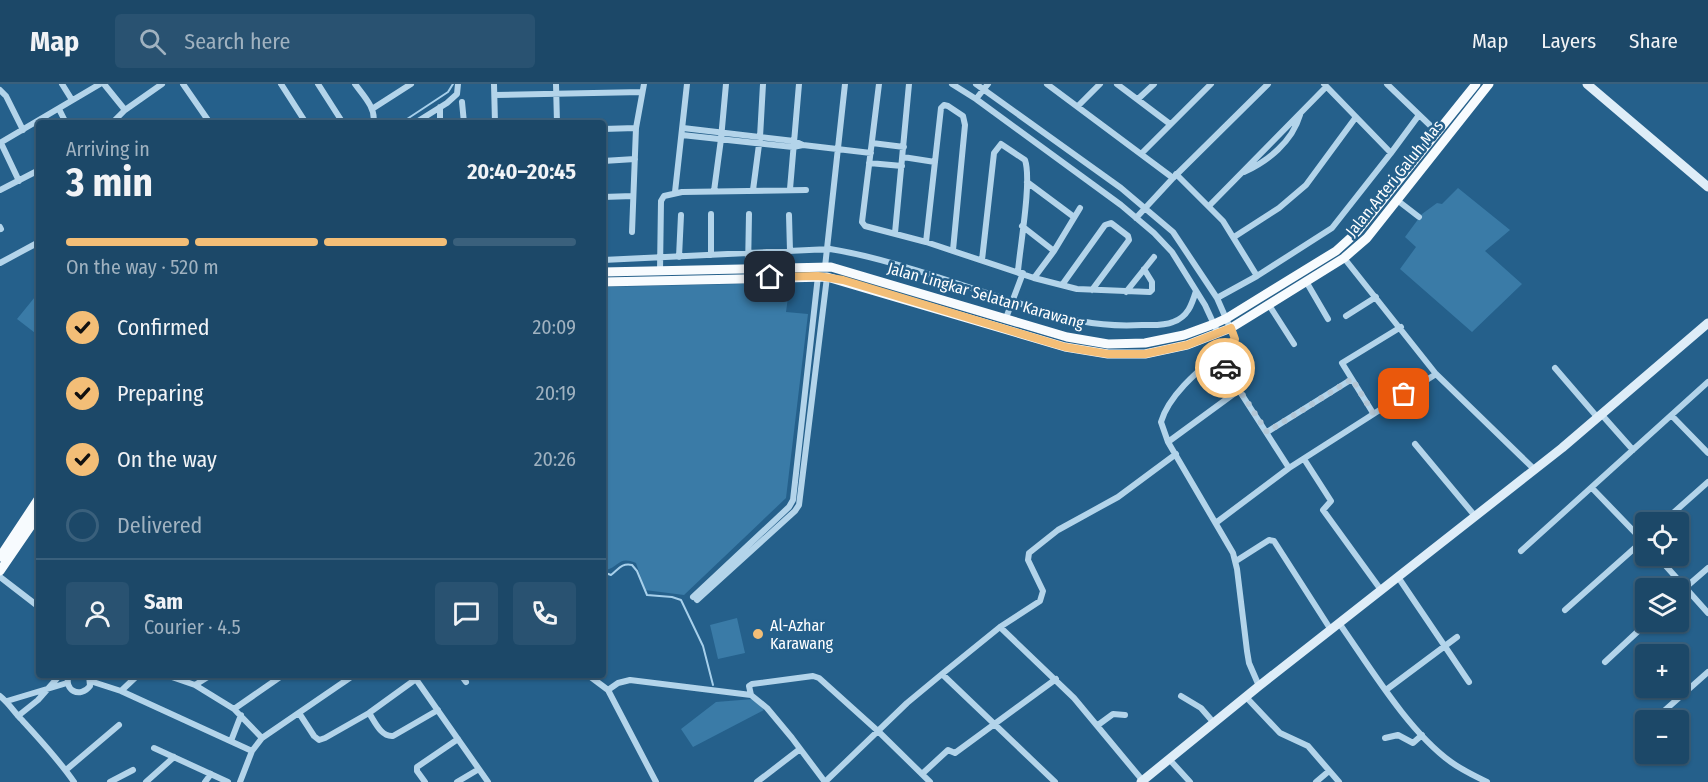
<!DOCTYPE html>
<html lang="en">
<head>
<meta charset="utf-8">
<style>
  :root { --surface:#1c4868; --page:#295271; --text:#f1f3f6; --muted:#a0b2c0; --line:#3a607c; --accent:#f3be77 }
  body { margin:0; font-family:"Fira Sans Condensed",sans-serif; background:var(--page); color:var(--text); height:100vh; display:flex; flex-direction:column; font-size:22px; white-space:nowrap }
  * { box-sizing:border-box; margin:0 }
  p { font-size:20px; color:var(--muted) }
  .icon { flex:none; width:33px; height:33px; fill:none; stroke:currentColor; stroke-width:2; stroke-linecap:round; stroke-linejoin:round }
  .map { position:relative; flex:1; overflow:hidden }
  .panel { position:absolute; left:36px; top:36px; width:570px; height:558px; display:flex; flex-direction:column; background:var(--surface); border-radius:6px; box-shadow:0 2px 4px #0004,0 0 0 2px var(--line) }
  .panel>* { flex:none }
  .tools { position:absolute; left:1635px; top:428px; display:grid; gap:12px }
  .tools a { display:grid; place-items:center; width:54px; height:54px; border-radius:6px; background:var(--surface); box-shadow:0 2px 4px #0004,0 0 0 2px var(--line); font-size:30px }
  .pin { position:absolute; display:grid; place-items:center; width:51px; height:51px; color:#fff; margin:-26px; border-radius:12px; box-shadow:0 3px 9px #0006 }
  .courier { position:absolute; display:grid; place-items:center; width:60px; height:60px; margin:-30px; border:4px solid #f3be77; border-radius:50%; background:#fff; color:#222; box-shadow:0 2px 8px #0007 }
  .head em { font-style:normal; font-weight:700 }
  .head div { display:flex; flex-direction:column-reverse }
  .head { display:flex; align-items:center; justify-content:space-between; height:102px; padding:0 30px }
  h1 { font-size:39px; font-weight:700; line-height:45px }
  .bar { display:grid; grid-template-columns:repeat(4,1fr); gap:9px 6px; align-content:center; height:72px; padding:0 30px }
  .bar i { height:8px; border-radius:4px; background:var(--line) }
  .bar .on { background:var(--accent) }
  .bar p { grid-column:span 4 }
  .line { display:flex; align-items:center; gap:15px; padding:0 30px; border-top:2px solid var(--line) }
  .line div { flex:1 }
  .round { display:grid; place-items:center; flex:none; width:63px; height:63px; border-radius:6px; background:var(--page) }
  ol { padding:0 30px; list-style:none }
  li { display:flex; align-items:center; gap:18px; height:66px }
  li p { margin-inline-start:auto }
  li .icon { padding:6px; border-radius:50%; background:var(--accent); color:#111; stroke-width:4 }
  li:last-child { color:var(--muted) }
  li i { width:33px; height:33px; border:3px solid var(--line); border-radius:50% }
  header { display:flex; align-items:center; gap:36px; box-sizing:border-box; height:84px; padding:0 30px; background:var(--surface); border-bottom:2px solid var(--line) }
  header strong { font-size:28px }
  nav { display:flex; gap:33px; margin-inline-start:auto; font-size:21px }
  .search { width:420px; height:54px; background:var(--page); display:flex; align-items:center; gap:15px; box-sizing:border-box; padding:0 21px; border-radius:6px; color:var(--muted); font-size:22px }
  .map>svg:first-child { display:block }
  .green { fill:#3a7ba7 }
  .lines { fill:none; stroke-linecap:round; stroke-linejoin:round }
  .stream { stroke:#a7d0eb; stroke-width:2 }
  .street { stroke:#b3d4ea; stroke-width:6 }
  .secondary { stroke:#deedf8; stroke-width:9 }
  .primary { stroke:#f7fbfe; stroke-width:9 }
  .done { stroke:#b3c7d6; stroke-width:6; stroke-dasharray:0 10.8 }
  .route { stroke:#f3be77; stroke-width:8 }
  .poi-dot { fill:#f3be77; stroke:#25608b; stroke-width:2 }
  .labels { text-anchor:middle; stroke-width:5; stroke-linejoin:round; paint-order:stroke }
  .street-label { font-size:16px; fill:#fff; stroke:#25608b }
  .poi-label { font-size:16px; fill:#fff; stroke:#25608b; text-anchor:start }
</style>
</head>
<body>
<header>
<strong>Map</strong>
<div class="search"><svg class="icon" aria-label="search" viewBox="0 0 24 24"><circle cx="10" cy="10" r="6"/><path d="M15 15l6 6"/></svg>Search here</div>
<nav><a>Map</a><a>Layers</a><a>Share</a></nav>
</header>
<div class="map">
<svg width="1708" height="698" viewBox="0 0 1708 698">
  <rect width="100%" height="100%" fill="#25608b"/>
  <path class="green" d="M1458 104 1510 146 1485 167 1522 200 1472 248 1400 185 1416 163 1405 153 1422 130 1437 119 1442 120Z
    M790 199 786 228 808 230 786 414 684 511 645 506 636 479C618 472 621 482 606 486L603 483V203Z
    M39 208V252L17 235Z
    M737 534 745 569 718 575 710 541Z
    M753 615 764 626 693 663 681 645 716 618Z"/>
  <g class="lines">
    <path class="stream" d="M401 39 448 8 453 0
      M603 488 611 491C619 485 621 479 632 481L637 487 647 511 672 513 681 516 703 562 713 601"/>
    <path class="street" d="M62 0 72 16
      M104 0 125 26 162 0
      M183 0 210 39
      M281 0 306 39
      M318 0 343 39
      M355 0C363 11 377 25 373 39
      M494 0 495 39
      M556 0 557 39
      M879 0 862 138 865 142 926 158 1034 194 1077 205 1150 208 1152 206V198L1144 185
      M952 0 976 15 1121 121 1154 149 1172 168 1205 221 1218 249
      M976 0 1121 104 1173 148 1217 214 1235 255C1211 277 1170 306 1161 338L1168 358 1233 469 1237 485 1247 567 1249 579 1259 602
      M1047 0 1173 94
      M1117 0 1170 40
      M1324 0 1391 69
      M1387 0 1437 48
      M0 6 6 12 23 46
      M495 11 642 8
      M976 15 988 0
      M1138 15 1154 0
      M462 18 464 39
      M1078 22 1100 0
      M440 23V39
      M59 25 66 39
      M372 25 411 0
      M112 39 125 26
      M415 39 447 19 457 10 458 0
      M683 44 794 57 803 61 871 69
      M603 45 636 44
      M682 51 793 63 803 61
      M0 59 100 0
      M1 59 19 97
      M872 59 904 63
      M1142 69 1211 0
      M903 73 935 78
      M603 77 635 75
      M869 79 902 82
      M1244 88C1268 77 1292 58 1300 31
      M1176 90 1223 137 1257 192
      M1027 98 1074 133
      M790 105 799 0
      M0 106 39 86
      M753 106 760 53 763 0
      M714 107 721 55 726 0
      M675 108 687 0
      M603 113 633 112
      M1397 116 1419 133
      M1209 122 1326 3
      M789 131 790 167
      M1136 134 1173 94 1268 0
      M1022 142 1054 167
      M0 143 1 145
      M632 148 636 44 644 0
      M895 149 909 0
      M1234 153 1279 124 1306 101 1356 33
      M926 158 941 24 944 21 948 22 963 32 965 41 953 166
      M711 171V130
      M679 173 681 131
      M1344 174 1436 290 1535 386
      M603 176 830 165C891 175 950 198 1009 216 1059 232 1088 244 1142 241 1151 241 1164 242 1173 238 1188 233 1192 220 1196 207
      M982 176 994 69 1001 60 1025 76C1032 96 1020 163 1018 187
      M0 179 39 158
      M825 183 845 0
      M748 185 749 130
      M660 187 661 117 664 112 682 108 806 106
      M1034 194 1054 167 1080 124
      M1307 199 1328 235
      M1062 201 1105 141 1111 139 1128 152 1129 156 1092 206
      M1126 208 1154 173
      M1217 214 1257 192 1332 144 1391 69 1419 31
      M1269 221 1294 260
      M1346 232 1376 213
      M1006 234 1023 189
      M1217 272 1289 384
      M1555 284 1598 334
      M1373 329 1342 279 1401 243
      M1602 331 1633 366
      M1672 332 1708 369
      M1267 348 1352 295
      M1168 358 1239 306
      M1415 360 1475 432
      M1304 375 1331 417 1323 426 1381 506
      M1592 404 1645 459
      M1217 438 1289 384 1436 290
      M1663 438 1708 398
      M1521 467 1708 298
      M1656 471 1708 529
      M1236 477 1269 456 1274 457 1331 546
      M0 493 39 523
      M1398 493 1469 598
      M1678 510 1708 484
      M693 513 789 423 793 416 818 192
      M697 516 795 427 799 421 827 193
      M1565 526 1646 454
      M1339 539C1370 583 1408 647 1451 678 1462 686 1475 692 1487 698
      M1000 543 1074 614 1143 697
      M1605 578 1649 537
      M942 590 1055 698
      M69 591C63 606 80 615 90 602L89 591
      M166 591 195 601 234 625 262 654
      M413 591 488 698
      M461 591 466 598
      M588 591 608 606 656 698
      M90 597 121 607 252 667 262 654 354 591
      M195 601 211 591
      M608 606 618 599 630 596 751 611 767 624 792 654 825 698
      M1386 606 1457 553
      M121 607 138 591
      M751 611 749 602 752 600 813 592 819 594 879 648 930 698
      M0 612C9 619 14 628 22 636 40 656 59 676 74 698
      M1181 612 1201 624 1214 639
      M1246 613 1280 649 1308 662 1339 698
      M7 617 67 599
      M234 625 283 591
      M299 629 314 652 319 656 325 654 369 629 416 595
      M369 629C375 638 381 653 393 652L438 626
      M18 632 38 616 60 591
      M1655 635 1708 588
      M1098 641 1113 630 1125 631
      M1385 654 1398 651 1413 659 1422 651
      M231 657 241 631
      M154 664 228 698
      M1169 675 1190 698
      M66 686 119 641
      M922 690 948 666 955 669 1056 595
      M110 698 133 686
      M146 698 174 673
      M205 698 211 690
      M240 698 252 667
      M425 698 417 687V683L458 655
      M457 698 479 685
      M757 698 800 665
      M825 698 907 619 942 590 1000 543 1040 517 1043 507 1028 476 1029 469 1058 446 1118 413 1176 370
      M1316 698 1329 687"/>
    <path class="secondary" d="M1587 0 1708 103
      M1141 698 1259 602 1562 364 1708 239"/>
    <path class="primary" d="M603 188 831 183 1067 253 1108 260 1145 259 1184 251 1214 240 1227 234 1336 167 1357 148 1476 0
      M603 198 827 193 1065 263 1108 270H1145L1187 261 1231 244 1344 174 1367 154 1489 0
      M0 473 39 414
      M0 487 39 430"/>
  </g>
  <g class="lines">
    <path class="done" d="M1225 284 1267 348 1352 295 1373 329 1404 310"/>
    <path class="route" d="M770 193 818 192 843 196 1065 263 1108 270H1145L1187 261 1231 244 1235 255 1217 272 1225 284"/>
  </g>
  <circle class="poi-dot" cx="758" cy="550" r="6"/>
  <g class="labels">
    <g class="street-label">
      <text transform="translate(1394 94) rotate(-51)" y="6">Jalan Arteri Galuh Mas</text>
      <text transform="translate(986 211) rotate(16)" y="6">Jalan Lingkar Selatan Karawang</text>
    </g>
    <g class="poi-label">
      <text x="770" y="547">Al-Azhar<tspan x="770" dy="18">Karawang</tspan></text>
    </g>
  </g>
</svg>
<div class="tools">
<a><svg class="icon" aria-label="locate" viewBox="0 0 24 24"><circle cx="12" cy="12" r="6"/><path d="M12 2v4M12 18v4M2 12h4M18 12h4"/></svg></a>
<a><svg class="icon" aria-label="layers" viewBox="0 0 24 24"><path d="M12 4l9 5-9 5-9-5zM3 14l9 5 9-5"/></svg></a>
<a>+</a>
<a>−</a>
</div>
<div class="pin" style="left:1404px;top:310px;background:#ea580c"><svg class="icon" aria-label="bag" viewBox="0 0 24 24"><path d="M5 8h14l-1 12H6zM9 8a3 3 0 0 1 6 0"/></svg></div>
<div class="pin" style="left:770px;top:193px;background:#1f2937"><svg class="icon" aria-label="home" viewBox="0 0 24 24"><path d="M3 11l9-7 9 7M6 9v11h12V9"/></svg></div>
<div class="courier" style="left:1225px;top:284px"><svg class="icon" aria-label="car" viewBox="0 0 24 24"><path d="M5 17H2v-5l4-1 3-4h7l3 4 3 1v5h-3M9 17h6M6 11h13"/><circle cx="7" cy="17" r="2"/><circle cx="17" cy="17" r="2"/></svg></div>
<section class="panel">
<div class="head"><div><h1>3 min</h1><p>Arriving in</p></div><em>20:40–20:45</em></div>
<div class="bar"><i class="on"></i><i class="on"></i><i class="on"></i><i></i><p>On the way · 520 m</p></div>
<ol>
<li><svg class="icon" aria-label="check" viewBox="0 0 24 24"><path d="M5 12l5 5 9-10"/></svg>Confirmed<p>20:09</p></li>
<li><svg class="icon" aria-label="check" viewBox="0 0 24 24"><path d="M5 12l5 5 9-10"/></svg>Preparing<p>20:19</p></li>
<li><svg class="icon" aria-label="check" viewBox="0 0 24 24"><path d="M5 12l5 5 9-10"/></svg>On the way<p>20:26</p></li>
<li><i></i>Delivered</li>
</ol>
<div class="line" style="height:108px"><a class="round"><svg class="icon" aria-label="person" viewBox="0 0 24 24"><circle cx="12" cy="8" r="4"/><path d="M4 21q1-7 8-7t8 7"/></svg></a><div><b>Sam</b><p>Courier · 4.5</p></div><a class="round"><svg class="icon" aria-label="chat" viewBox="0 0 24 24"><path d="M4 5h16v11H9l-5 4z"/></svg></a><a class="round"><svg class="icon" aria-label="phone" viewBox="0 0 24 24"><path d="M5 4h4l2 5-3 2q2 4 5 5l2-3 5 2v4C11 20 4 13 5 4z"/></svg></a></div>
</section>
</div>
</body>
</html>
